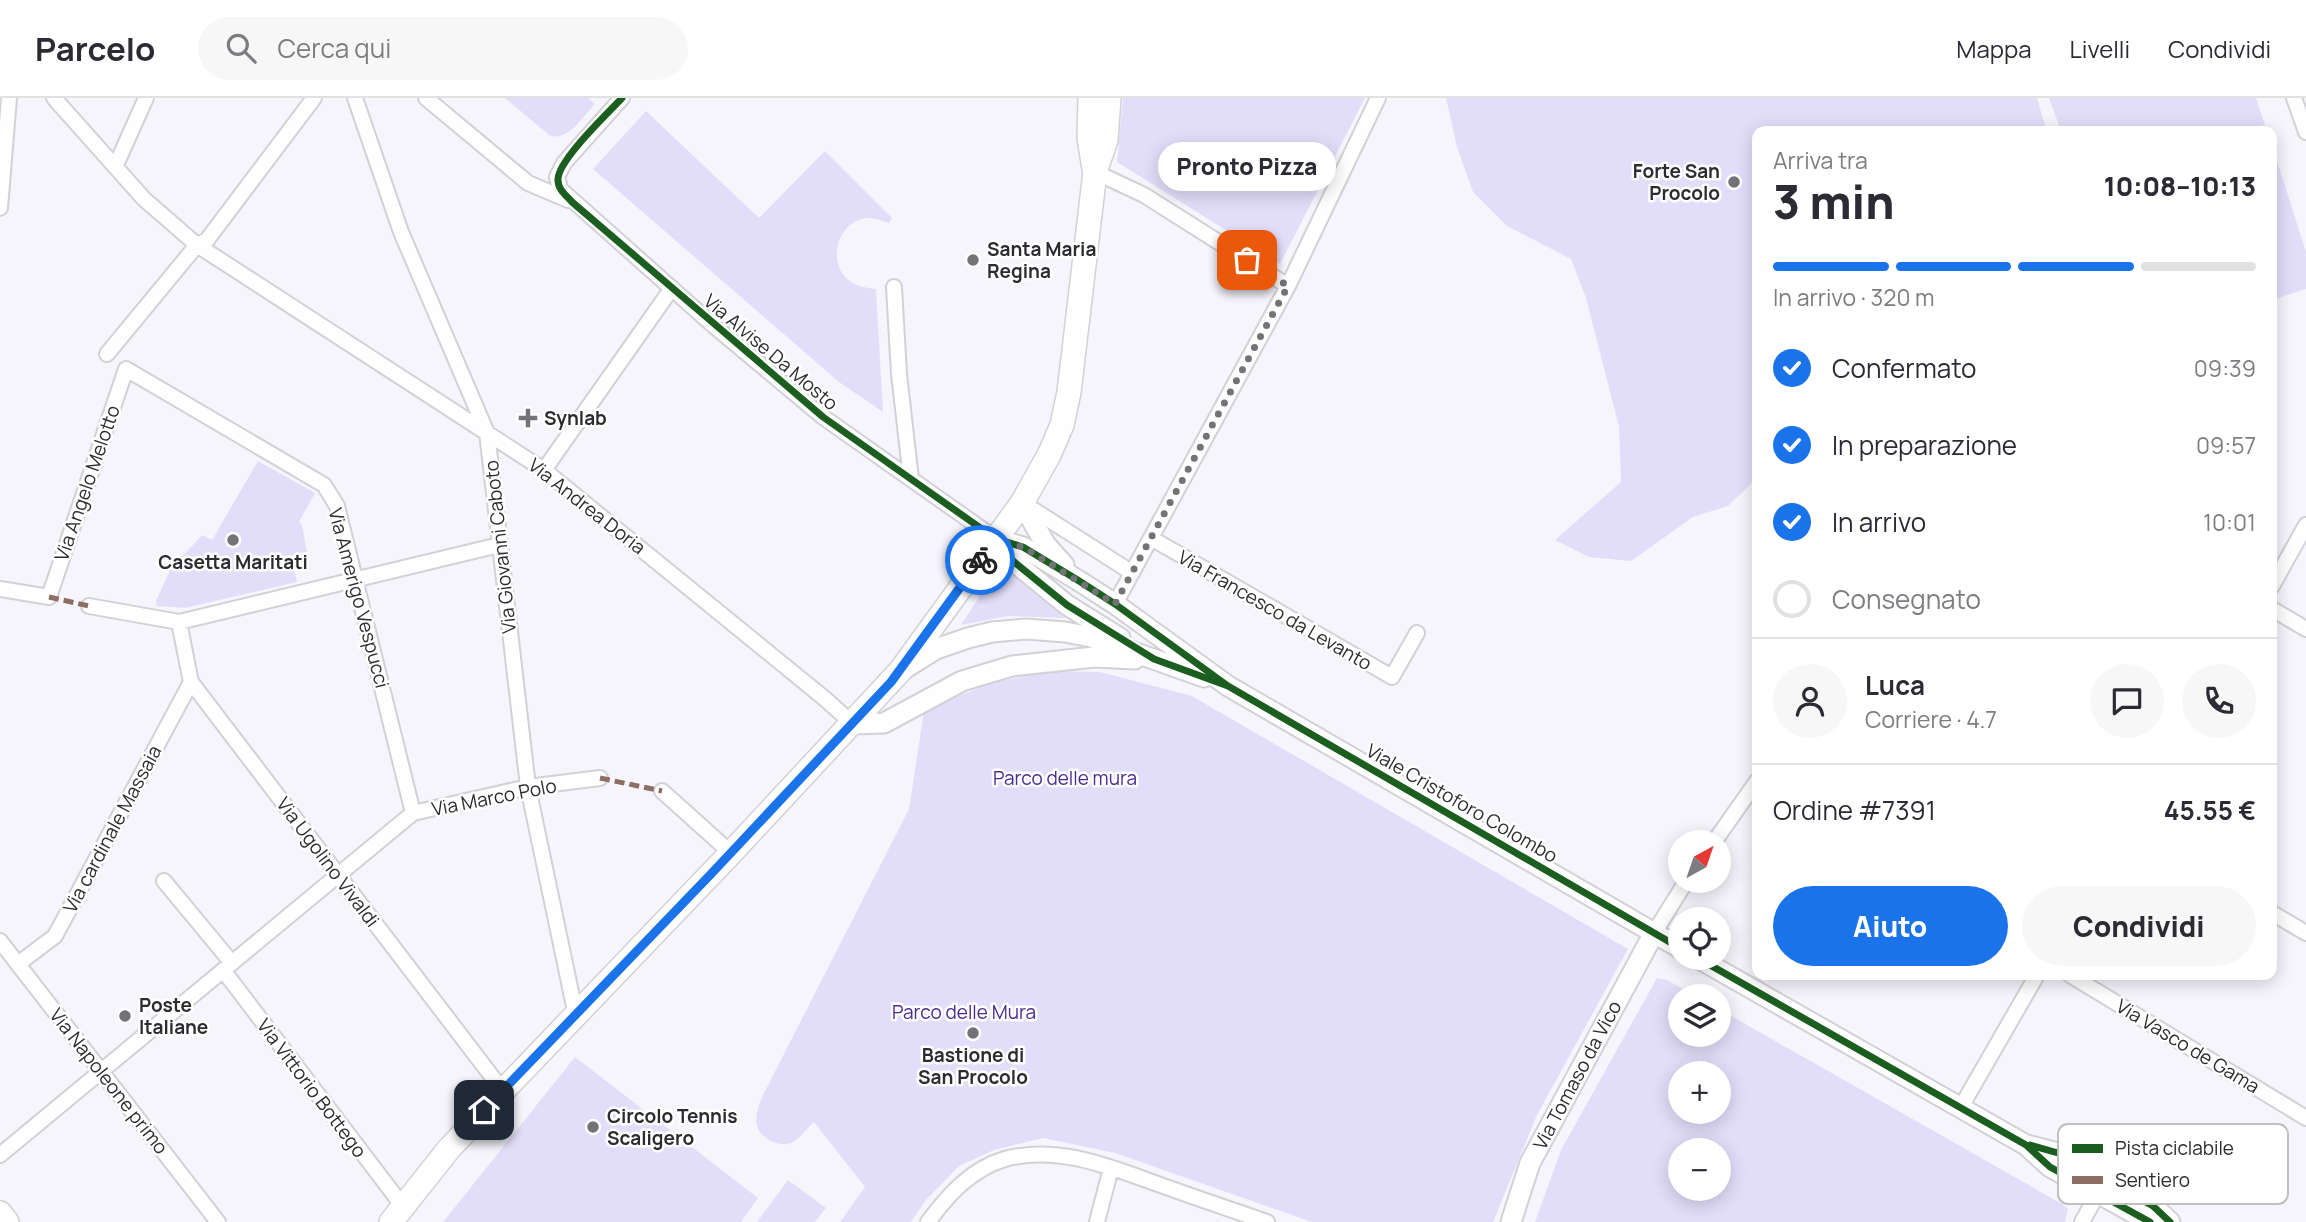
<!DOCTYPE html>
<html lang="it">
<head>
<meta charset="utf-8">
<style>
  :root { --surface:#fff; --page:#f7f7f7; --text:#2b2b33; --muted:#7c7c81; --line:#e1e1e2; --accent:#1a73e8 }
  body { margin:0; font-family:Manrope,sans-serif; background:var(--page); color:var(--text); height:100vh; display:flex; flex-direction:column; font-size:26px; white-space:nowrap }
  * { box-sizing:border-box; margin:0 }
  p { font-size:23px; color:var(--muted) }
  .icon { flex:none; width:38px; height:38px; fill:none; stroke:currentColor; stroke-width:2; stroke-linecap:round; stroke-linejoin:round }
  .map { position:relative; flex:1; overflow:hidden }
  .side { position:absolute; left:1752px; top:28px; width:525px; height:854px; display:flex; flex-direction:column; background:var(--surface); border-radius:14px; box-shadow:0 4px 18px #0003 }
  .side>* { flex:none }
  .needle { width:46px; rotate:40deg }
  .controls { position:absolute; left:1668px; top:732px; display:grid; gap:14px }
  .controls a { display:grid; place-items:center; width:63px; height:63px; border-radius:50%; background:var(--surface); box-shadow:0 4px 18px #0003; font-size:35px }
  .pin { position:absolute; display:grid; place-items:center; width:60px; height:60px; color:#fff; margin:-30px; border-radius:14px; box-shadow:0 4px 10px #0006 }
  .courier { position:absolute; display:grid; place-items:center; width:70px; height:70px; margin:-35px; border:5px solid #1a73e8; border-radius:50%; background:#fff; color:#222; box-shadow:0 2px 9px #0007 }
  .bubble { position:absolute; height:49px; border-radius:24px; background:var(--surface); box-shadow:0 4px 18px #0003; font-size:23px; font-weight:800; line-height:49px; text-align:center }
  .summary em { font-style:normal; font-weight:800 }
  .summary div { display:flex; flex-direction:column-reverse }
  .summary { display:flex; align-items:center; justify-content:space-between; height:119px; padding:0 21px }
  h1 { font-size:46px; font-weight:800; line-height:52px }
  .bar { display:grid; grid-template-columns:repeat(4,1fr); gap:10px 7px; align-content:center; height:84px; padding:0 21px }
  .bar i { height:9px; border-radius:5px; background:var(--line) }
  .bar .active { background:var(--accent) }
  .bar p { grid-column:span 4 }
  .line { display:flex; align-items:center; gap:18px; padding:0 21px; border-top:2px solid var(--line) }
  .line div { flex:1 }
  .round { display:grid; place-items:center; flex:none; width:74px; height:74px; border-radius:37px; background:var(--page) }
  ol { padding:0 21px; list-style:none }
  li { display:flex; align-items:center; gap:21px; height:77px }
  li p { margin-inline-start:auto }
  li .icon { padding:7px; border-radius:50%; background:var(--accent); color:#fff; stroke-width:4 }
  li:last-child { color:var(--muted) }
  li i { width:38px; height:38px; border:4px solid var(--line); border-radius:50% }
  .button { display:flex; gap:14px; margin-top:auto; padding:14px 21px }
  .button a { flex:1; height:80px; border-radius:42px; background:var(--accent); color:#fff; font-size:28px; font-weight:800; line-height:80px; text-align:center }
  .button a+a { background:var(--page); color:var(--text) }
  header { display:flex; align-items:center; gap:42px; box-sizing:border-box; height:98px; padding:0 35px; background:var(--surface); border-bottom:2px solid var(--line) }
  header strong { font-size:33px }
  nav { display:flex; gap:38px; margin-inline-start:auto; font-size:24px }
  .search { width:490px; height:63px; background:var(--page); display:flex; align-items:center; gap:18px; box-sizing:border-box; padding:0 24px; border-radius:38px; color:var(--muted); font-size:26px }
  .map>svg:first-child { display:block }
  .green { fill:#e2defa; fill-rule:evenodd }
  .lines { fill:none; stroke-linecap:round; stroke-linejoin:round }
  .minor-casing { stroke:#d1d1d6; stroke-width:18 }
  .tertiary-casing { stroke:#d1d1d6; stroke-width:23 }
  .primary-casing { stroke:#d1d1d6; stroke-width:26 }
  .minor { stroke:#fefeff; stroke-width:14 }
  .tertiary { stroke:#fefeff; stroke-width:19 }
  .primary { stroke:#fefeff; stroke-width:23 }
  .quiet { stroke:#8d6e63; stroke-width:5; stroke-dasharray:10 5; stroke-linecap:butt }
  .cycleway-casing { stroke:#fff; stroke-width:11 }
  .cycleway { stroke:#1b5e20; stroke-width:7 }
  .done { stroke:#737277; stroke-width:7; stroke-dasharray:0 12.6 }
  .route { stroke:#1a73e8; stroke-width:9 }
  .poi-dot { fill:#737277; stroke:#fff; stroke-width:2.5 }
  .labels { text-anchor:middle; stroke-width:5; stroke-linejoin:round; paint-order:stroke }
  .poi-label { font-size:19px; font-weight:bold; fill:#2c2c30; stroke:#fff; text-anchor:start }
  .street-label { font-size:19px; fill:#2c2c30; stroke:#fff }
  .park-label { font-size:19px; fill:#4a2c8e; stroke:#fff }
  .key { fill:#fff; stroke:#c0c0c1; stroke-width:2 }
  .key-label { font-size:19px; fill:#2c2c30 }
</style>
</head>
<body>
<header>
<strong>Parcelo</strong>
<div class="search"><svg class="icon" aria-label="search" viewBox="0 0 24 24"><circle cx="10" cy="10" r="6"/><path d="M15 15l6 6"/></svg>Cerca qui</div>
<nav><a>Mappa</a><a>Livelli</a><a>Condividi</a></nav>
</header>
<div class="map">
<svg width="2306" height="1124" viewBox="0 0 2306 1124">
  <rect width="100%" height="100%" fill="#f6f5fc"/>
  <path class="green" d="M505 0H588L595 6C583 18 568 45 549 37Z
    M1123 0H1365L1280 166 1117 64Z
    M1446 0H2037L2046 31 2045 33H1757V380L1728 408 1693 419 1631 463 1589 459 1555 442 1621 384 1619 329 1586 200 1571 161 1507 128 1473 94 1457 49Z
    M2049 0H2256L2267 33H2061Z
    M646 13 759 120 825 53 892 120 889 125C882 123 874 120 867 120 837 123 826 166 850 183 858 189 867 190 876 191L883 314 839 284 593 71Z
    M2272 47 2306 154V191L2272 202Z
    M258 363 315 395 299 424 302 427 307 454 291 458 297 484 185 510 157 508 156 503 170 472 202 437 212 442Z
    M1000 467 1065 520 1008 518 961 527Z
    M1051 573 1100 574 1192 598 1628 851 1537 1017 1493 1124H1312L1115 1055 1043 1040 994 1052 959 1068 926 1102 911 1124H840L865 1089 814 1024C806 1031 798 1044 787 1046 782 1047 775 1045 771 1043 751 1033 755 1016 762 999L909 711 924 613 990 585Z
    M1657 880 1667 882 1695 898H1680V936H1718L1719 911 2062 1106 2068 1111 2065 1124H1535L1561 1052ZM1680 975H1718V1013H1680ZM1680 1052H1718V1090H1680Z
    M575 959 758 1100 741 1124H443Z
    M788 1082 826 1110 815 1124H757Z"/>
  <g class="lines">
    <defs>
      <path id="minor" d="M54 0 144 101 197 147 544 372 824 600 853 626
        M355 0 401 134 487 335 528 689 576 918
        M426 0 528 85 568 102
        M622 0 564 65 557 79 560 91 714 228 823 319 996 441
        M2294 0 2306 34
        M116 67 146 0
        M1095 74 1144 97 1288 188
        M0 110 9 0
        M894 189 899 276 911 381
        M107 256 197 147 207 142 314 0
        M544 372 672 190
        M1023 405 1131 474
        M1151 440 1392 579 1417 535
        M2272 488 2306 427
        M0 491 49 499 126 271 324 387 337 408 413 715
        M1115 506 1288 188 1378 0
        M89 508 179 524 499 447
        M2272 511 2306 531
        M179 524 191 584 503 993
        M662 693 731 755
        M1714 744 1757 683
        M164 783 232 865
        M2272 815 2306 835
        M1654 835 1687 782
        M0 843 218 1124
        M18 866 55 838 191 584
        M223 872 402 1107
        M2070 877 2306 1020
        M1961 1009 2037 877
        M0 1057 413 715 528 689 600 680
        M928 1124C948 1097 971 1071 1005 1061 1060 1046 1115 1071 1166 1089 1199 1101 1233 1112 1267 1124
        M1097 1124 1111 1070
        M2082 1124 2097 1097"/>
      <path id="tertiary" d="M1022 405 1046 447 1064 467
        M996 441 1023 449 1076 481 1115 506 1228 588 1680 850
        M996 441 1013 463 1067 507 1120 540
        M904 571 936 551 968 540 992 534 1026 531 1065 534 1091 539 1204 579
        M853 626 884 625 962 583 1012 568 1094 559 1135 561
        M1696 859 2026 1047 2050 1069 2150 1124
        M2027 1047 2058 1055 2153 1108 2170 1124
        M1511 1124 1530 1065 1654 835"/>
      <path id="primary" d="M1090 0 1089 40 1094 71
        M0 1115 7 1124
        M391 1124 448 1052 503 993 731 755 901 572 1022 405 1049 357 1062 327 1069 294 1095 74 1106 42 1109 0"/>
    </defs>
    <use href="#minor" class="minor-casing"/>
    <use href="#tertiary" class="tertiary-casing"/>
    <use href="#primary" class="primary-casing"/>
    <use href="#minor" class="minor"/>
    <use href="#tertiary" class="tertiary"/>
    <use href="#primary" class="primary"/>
    <path class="quiet" d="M49 499 89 508
      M600 680 662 693"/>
    <defs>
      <path id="cycleway" d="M622 0C608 15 557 63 558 82 558 92 566 97 572 104L823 319 996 441 1013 463 1067 507 1154 561 1228 588
        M996 441 1023 449 1076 481 1115 506 1228 588 1680 850
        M1696 859 2026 1047 2050 1069 2150 1124
        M2030 1047 2058 1055 2153 1108 2170 1124"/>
    </defs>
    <use href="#cycleway" class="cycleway-casing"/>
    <use href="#cycleway" class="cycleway"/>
  </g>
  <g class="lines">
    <path class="done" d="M980 462 996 442 1023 449 1115 506 1288 188 1247 162"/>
    <path class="route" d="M484 1012 711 776 891 584 980 462"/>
  </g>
  <g class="poi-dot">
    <circle cx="1734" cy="84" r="7"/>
    <circle cx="973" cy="162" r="7"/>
    <path d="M524.5 309.5h7v7h7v7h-7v7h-7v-7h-7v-7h7z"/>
    <circle cx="233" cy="442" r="7"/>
    <circle cx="125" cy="918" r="7"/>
    <circle cx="973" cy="935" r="7"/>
    <circle cx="593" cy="1029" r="7"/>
  </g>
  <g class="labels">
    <g class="poi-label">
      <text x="1720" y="80" text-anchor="end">Forte San<tspan x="1720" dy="22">Procolo</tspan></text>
      <text x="987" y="158">Santa Maria<tspan x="987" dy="22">Regina</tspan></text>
      <text x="544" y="327">Synlab</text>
      <text x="233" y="471" text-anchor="middle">Casetta Maritati</text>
      <text x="139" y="914">Poste<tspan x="139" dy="22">Italiane</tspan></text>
      <text x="973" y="964" text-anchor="middle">Bastione di<tspan x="973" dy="22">San Procolo</tspan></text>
      <text x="607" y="1025">Circolo Tennis<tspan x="607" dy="22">Scaligero</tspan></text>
    </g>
    <g class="street-label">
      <text transform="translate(771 254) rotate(40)" y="7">Via Alvise Da Mosto</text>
      <text transform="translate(87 385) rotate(-71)" y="7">Via Angelo Melotto</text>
      <text transform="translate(587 408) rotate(38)" y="7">Via Andrea Doria</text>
      <text transform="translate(500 449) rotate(-96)" y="7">Via Giovanni Caboto</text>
      <text transform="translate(359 500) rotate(75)" y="7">Via Amerigo Vespucci</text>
      <text transform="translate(1275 512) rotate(30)" y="7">Via Francesco da Levanto</text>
      <text transform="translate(494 699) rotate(-11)" y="7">Via Marco Polo</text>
      <text transform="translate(1462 705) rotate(30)" y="7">Viale Cristoforo Colombo</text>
      <text transform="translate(112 731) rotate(-62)" y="7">Via cardinale Massaia</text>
      <text transform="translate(328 764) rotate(53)" y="7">Via Ugolino Vivaldi</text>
      <text transform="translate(2188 948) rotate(31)" y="7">Via Vasco de Gama</text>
      <text transform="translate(1577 977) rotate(-62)" y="7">Via Tomaso da Vico</text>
      <text transform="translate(109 983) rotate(52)" y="7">Via Napoleone primo</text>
      <text transform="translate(312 990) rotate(53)" y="7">Via Vittorio Bottego</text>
    </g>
    <g class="park-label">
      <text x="1065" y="687">Parco delle mura</text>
      <text x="964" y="921">Parco delle Mura</text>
    </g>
  </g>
  <rect x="2058" y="1026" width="230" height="80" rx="10" class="key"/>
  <rect x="2072" y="1046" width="31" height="9" fill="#1b5e20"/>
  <rect x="2072" y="1078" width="31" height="8" fill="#8d6e63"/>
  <g class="key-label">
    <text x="2115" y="1057">Pista ciclabile</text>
    <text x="2115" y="1089">Sentiero</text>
  </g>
</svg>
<div class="controls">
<a><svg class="needle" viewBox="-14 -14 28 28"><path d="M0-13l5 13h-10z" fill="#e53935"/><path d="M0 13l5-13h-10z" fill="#7c7c81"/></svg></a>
<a><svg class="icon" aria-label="locate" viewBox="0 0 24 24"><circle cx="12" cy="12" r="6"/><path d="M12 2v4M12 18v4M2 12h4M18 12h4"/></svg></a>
<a><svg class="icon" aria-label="layers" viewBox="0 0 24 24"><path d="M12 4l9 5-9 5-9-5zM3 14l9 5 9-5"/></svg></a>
<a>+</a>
<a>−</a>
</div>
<div class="pin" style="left:1247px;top:162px;background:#ea580c"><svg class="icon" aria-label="bag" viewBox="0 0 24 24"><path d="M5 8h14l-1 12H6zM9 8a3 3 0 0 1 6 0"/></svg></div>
<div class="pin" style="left:484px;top:1012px;background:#1f2937"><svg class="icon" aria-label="home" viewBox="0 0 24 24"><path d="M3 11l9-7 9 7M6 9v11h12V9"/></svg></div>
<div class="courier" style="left:980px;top:462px"><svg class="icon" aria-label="bike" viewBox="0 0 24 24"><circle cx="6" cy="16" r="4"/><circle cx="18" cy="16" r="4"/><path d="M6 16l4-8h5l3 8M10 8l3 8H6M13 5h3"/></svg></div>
<div class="bubble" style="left:1158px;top:44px;width:178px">Pronto Pizza</div>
<section class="side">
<div class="summary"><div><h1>3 min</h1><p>Arriva tra</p></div><em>10:08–10:13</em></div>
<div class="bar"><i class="active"></i><i class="active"></i><i class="active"></i><i></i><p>In arrivo · 320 m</p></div>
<ol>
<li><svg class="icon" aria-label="check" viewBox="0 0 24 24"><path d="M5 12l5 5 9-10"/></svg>Confermato<p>09:39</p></li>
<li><svg class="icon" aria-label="check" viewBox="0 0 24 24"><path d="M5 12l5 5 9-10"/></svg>In preparazione<p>09:57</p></li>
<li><svg class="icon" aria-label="check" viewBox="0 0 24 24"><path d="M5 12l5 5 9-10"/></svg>In arrivo<p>10:01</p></li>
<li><i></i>Consegnato</li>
</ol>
<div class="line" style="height:126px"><a class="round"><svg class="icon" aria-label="person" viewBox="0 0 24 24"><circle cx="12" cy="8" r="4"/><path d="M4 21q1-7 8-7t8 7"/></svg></a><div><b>Luca</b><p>Corriere · 4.7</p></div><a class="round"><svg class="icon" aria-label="chat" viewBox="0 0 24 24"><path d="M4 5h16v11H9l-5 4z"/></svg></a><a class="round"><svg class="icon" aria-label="phone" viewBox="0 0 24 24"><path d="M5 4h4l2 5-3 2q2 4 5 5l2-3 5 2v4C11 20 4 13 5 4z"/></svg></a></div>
<div class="line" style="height:91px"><div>Ordine #7391</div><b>45.55 €</b></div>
<div class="button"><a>Aiuto</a><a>Condividi</a></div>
</section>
</div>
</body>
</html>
